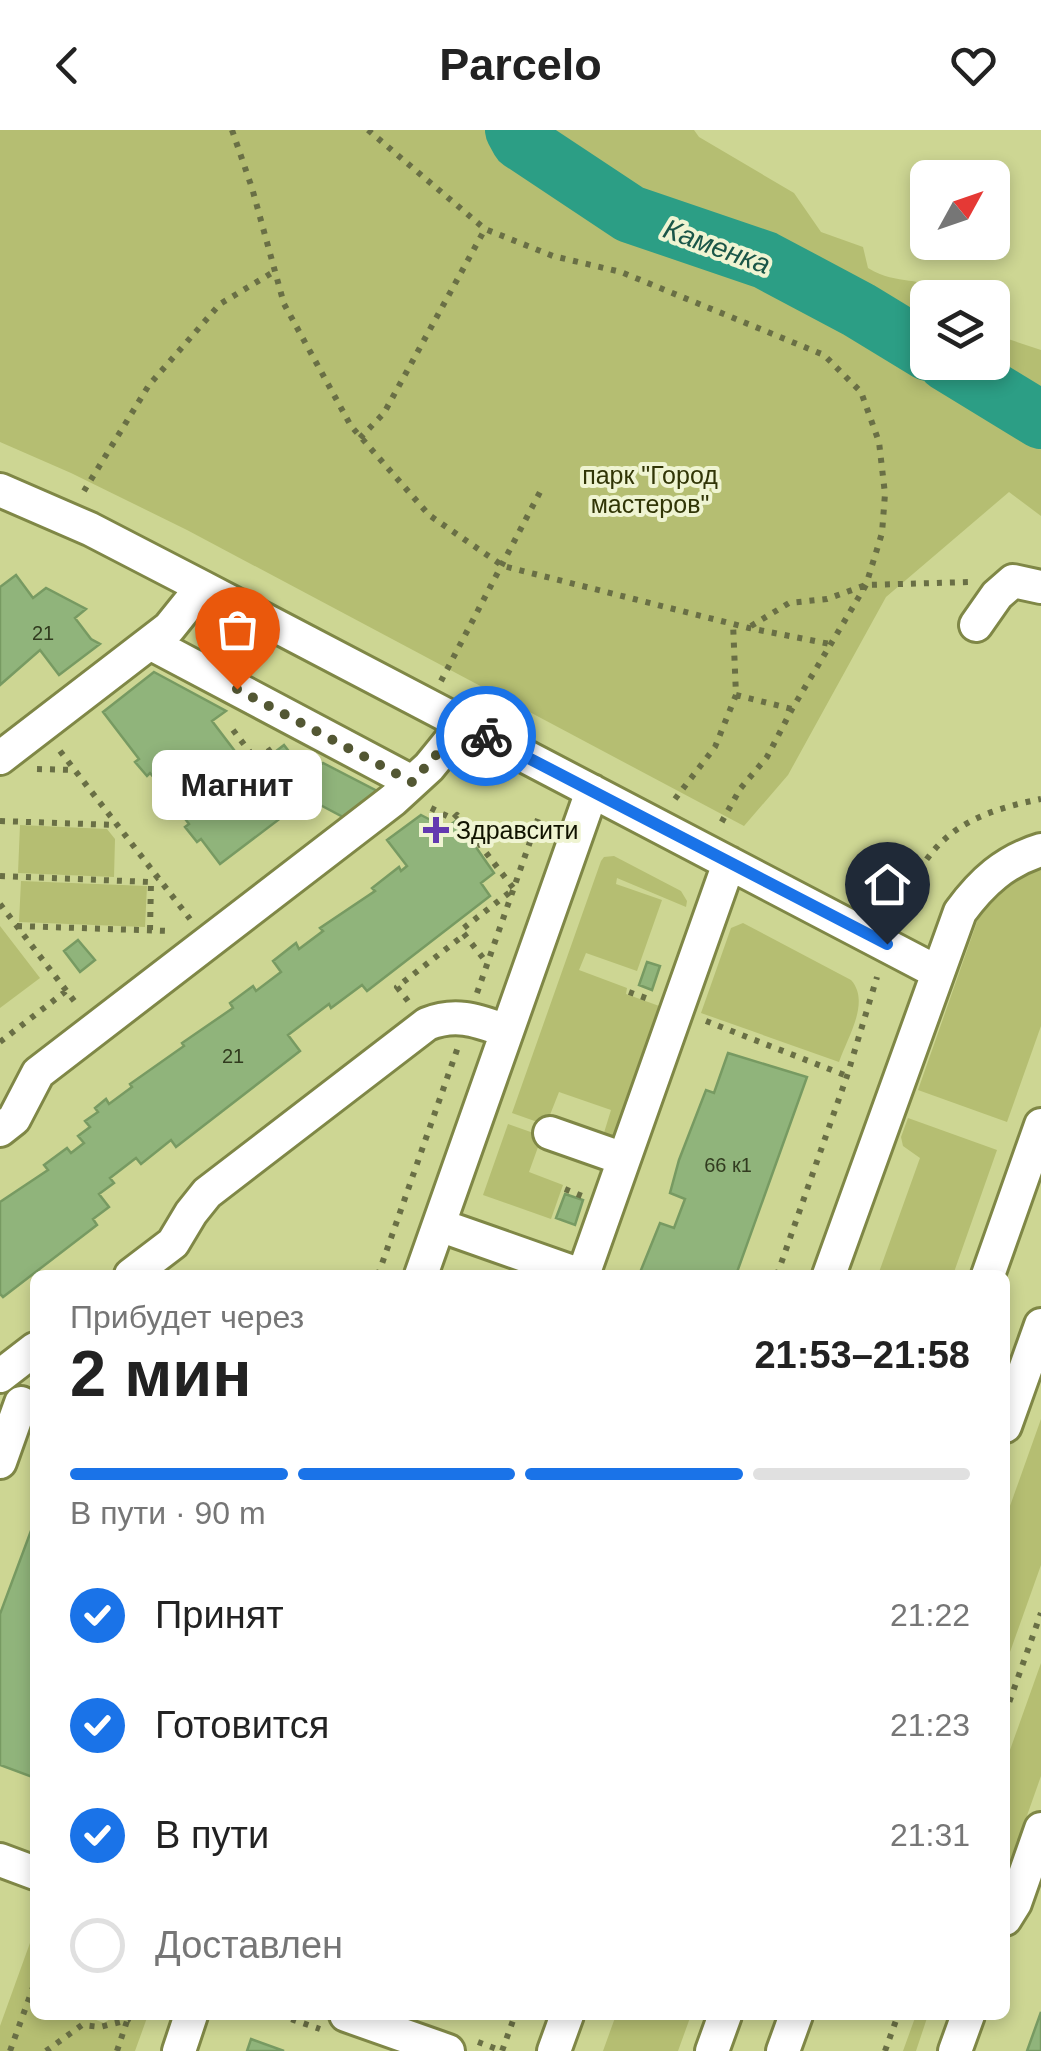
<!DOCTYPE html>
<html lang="ru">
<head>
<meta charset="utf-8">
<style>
  :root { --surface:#fff; --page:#f6f6f6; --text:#222; --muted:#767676; --line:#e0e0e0; --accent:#1a73e8 }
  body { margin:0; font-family:Arial,sans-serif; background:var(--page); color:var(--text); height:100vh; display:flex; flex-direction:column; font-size:38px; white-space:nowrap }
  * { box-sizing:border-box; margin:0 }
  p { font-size:32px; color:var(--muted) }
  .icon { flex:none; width:55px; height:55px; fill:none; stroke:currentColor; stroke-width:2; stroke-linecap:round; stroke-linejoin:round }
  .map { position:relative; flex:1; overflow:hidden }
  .drawer { position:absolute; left:30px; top:1140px; width:980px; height:750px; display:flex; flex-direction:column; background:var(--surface); border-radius:15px; box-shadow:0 5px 15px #0003 }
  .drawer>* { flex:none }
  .needle { width:65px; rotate:50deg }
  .controls { position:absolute; left:910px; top:30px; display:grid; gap:20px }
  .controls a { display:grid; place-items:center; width:100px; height:100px; border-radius:15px; background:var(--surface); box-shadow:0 5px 15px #0003; font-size:50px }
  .pin { position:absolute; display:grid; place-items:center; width:85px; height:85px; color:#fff; margin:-102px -42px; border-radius:50% 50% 50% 0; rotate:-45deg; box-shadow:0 0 10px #0007 }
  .pin .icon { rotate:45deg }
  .courier { position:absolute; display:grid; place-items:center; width:100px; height:100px; margin:-50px; border:8px solid #1a73e8; border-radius:50%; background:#fff; color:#222; box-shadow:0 2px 12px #0007 }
  .bubble { position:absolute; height:70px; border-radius:15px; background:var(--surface); box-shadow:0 5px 15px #0003; font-size:32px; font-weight:700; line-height:70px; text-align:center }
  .headline em { font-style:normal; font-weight:700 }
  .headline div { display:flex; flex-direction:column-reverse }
  .headline { display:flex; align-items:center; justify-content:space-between; height:170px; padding:0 40px }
  h1 { font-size:65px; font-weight:700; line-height:75px }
  .bar { display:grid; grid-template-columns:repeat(4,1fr); gap:15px 10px; align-content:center; height:120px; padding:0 40px }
  .bar i { height:12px; border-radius:8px; background:var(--line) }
  .bar .on { background:var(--accent) }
  .bar p { grid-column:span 4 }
  ol { padding:0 40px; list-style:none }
  li { display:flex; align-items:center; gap:30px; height:110px }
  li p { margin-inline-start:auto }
  li .icon { padding:10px; border-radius:50%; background:var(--accent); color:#fff; stroke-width:4 }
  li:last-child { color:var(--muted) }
  li i { width:55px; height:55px; border:5px solid var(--line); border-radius:50% }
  header { display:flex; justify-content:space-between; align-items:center; height:130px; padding:0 40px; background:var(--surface); font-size:45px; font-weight:700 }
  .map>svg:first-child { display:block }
  .green { fill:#b5be72 }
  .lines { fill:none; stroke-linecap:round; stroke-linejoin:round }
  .river { stroke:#2c9e85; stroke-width:58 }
  .building { fill:#90b47b; stroke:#779a62; stroke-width:2.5 }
  .minor-casing { stroke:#7f8746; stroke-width:38 }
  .path { stroke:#696f45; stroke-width:6; stroke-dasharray:5 8; stroke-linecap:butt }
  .minor { stroke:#fff; stroke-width:32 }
  .done { stroke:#535733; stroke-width:10; stroke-dasharray:0 18 }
  .route { stroke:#1a73e8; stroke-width:12 }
  .poi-dot { fill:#6339b0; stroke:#eff4d2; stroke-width:4 }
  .labels { text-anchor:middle; stroke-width:8; stroke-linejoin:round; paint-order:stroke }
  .number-label { font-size:20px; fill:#313b1f }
  .park-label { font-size:25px; fill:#313506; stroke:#eff4d2 }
  .poi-label { font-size:25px; fill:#111300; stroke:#eff4d2; text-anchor:start }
  .water-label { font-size:28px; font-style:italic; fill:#1a5648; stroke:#eff4d2 }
</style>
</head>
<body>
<header><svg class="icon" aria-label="back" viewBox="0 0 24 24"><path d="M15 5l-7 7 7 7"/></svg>Parcelo<svg class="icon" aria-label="heart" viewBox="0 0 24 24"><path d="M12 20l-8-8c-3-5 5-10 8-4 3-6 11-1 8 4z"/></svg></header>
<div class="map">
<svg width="1041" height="1921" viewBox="0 0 1041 1921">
  <rect width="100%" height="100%" fill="#cdd693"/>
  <path class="green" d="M0 0H694L699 7 794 63 821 102 863 117 868 138C899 157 920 143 947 167L928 168V232H992L993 204 1041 220V386L1009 362 886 467 788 645 744 696 187 400 71 343 0 312Z
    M20 695 107 699 115 709 114 747 18 743Z
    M614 726 681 761 687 771 686 777 617 748 616 754 662 770 637 841 586 823 579 840 627 858 626 864 662 877 615 1010 603 1006 611 980 559 962 546 995 512 983 601 731 604 727Z
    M1041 739V896L1007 992 918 960 978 789C994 764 1011 745 1041 739Z
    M21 751 147 756 145 797 19 792Z
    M743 793 851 850C871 872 847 908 839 932L701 883 731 798Z
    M0 796 40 848 0 878Z
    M908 988 997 1020 953 1145H878L920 1028 903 1016 901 1007Z
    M508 994 542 1006 529 1042 563 1055 551 1089 483 1065Z
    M1041 1289V1435L1005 1536V1390Z
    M1041 1533V1646L1005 1748V1634Z
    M35 1799V1885H83L104 1893 116 1885H148L135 1921H0V1896Z
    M616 1885H691L678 1921H603Z
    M916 1885H928L916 1921H903Z"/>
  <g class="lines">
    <path class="river" d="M514 0 520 11 630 84 765 130 859 180 928 222
      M946 232 1041 290"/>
  </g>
  <path class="building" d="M16 445 33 468 46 458 86 479 75 488 91 509 100 514 59 545 40 520 0 555V457Z
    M154 542 226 581 212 591 250 641 284 615 307 645 323 633 379 662 345 688 307 668 220 734 201 709 197 712 185 697 189 694 180 682 176 685 155 658 160 655 150 643 147 646 135 632 139 629 103 582Z
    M421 685 446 698 457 690 494 743 481 753 490 766 367 861 362 855 331 878 329 874 288 905 300 921 176 1017 171 1010 141 1034 136 1028 110 1048 114 1053 99 1064 109 1077 93 1089 97 1095 3 1167 0 1164V1072L48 1040 44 1035 67 1018 71 1023 84 1013 78 1006 90 997 85 991 98 982 95 978 106 969 109 974 132 957 130 954 184 916 182 913 233 878 230 873 253 856 256 861 281 842 273 831 296 813 299 819 323 801 320 798 375 761 372 758 399 737 401 741 407 736 387 710Z
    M78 810 95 830 80 842 64 821Z
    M647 832 660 836 652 860 639 855Z
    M728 923 807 947 736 1145H639L660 1093 674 1098 685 1069 670 1063 679 1030 706 960 714 963Z
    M565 1064 583 1070 575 1095 556 1088Z
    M35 1390V1648L0 1635V1484Z
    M1041 1882V1921H1027Z
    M251 1909 284 1921H247Z"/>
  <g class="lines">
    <defs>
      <path id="minor" d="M0 360 90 399 202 457 937 842
        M976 495 997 465 1013 451 1041 457
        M150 513 412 652
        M0 628 169 498 202 457
        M0 1000 14 989 38 943 393 670 429 637 464 594
        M550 1003 624 1029
        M439 1095 581 1145
        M131 1145 173 1113 191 1083 207 1063 427 894C457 882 478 891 507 901
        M421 1145 592 661
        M583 1145 729 733
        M829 1145 960 782C982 752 1005 731 1041 720
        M988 1145 1041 995
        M0 1246 35 1219
        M1005 1296 1041 1195
        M0 1332 21 1273
        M0 1730 35 1743
        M1005 1789 1015 1773 1041 1699
        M346 1885 448 1921
        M179 1921 191 1885
        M554 1921 567 1885
        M712 1921 725 1885
        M783 1921 796 1885
        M955 1921 968 1885"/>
    </defs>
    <use href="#minor" class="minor-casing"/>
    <path class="path" d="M232 0 252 58 284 174 351 296 429 385 503 436 749 498 830 514
      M368 0 485 99 553 126 621 142 824 225 861 262 879 312 885 364 882 403 866 455 792 579 767 627 740 659 720 695
      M360 308 384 283 485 99
      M84 361 149 255 220 174 275 141
      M751 496 789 473 827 469 866 455 969 452
      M441 551 540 362
      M736 565 792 579
      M233 600 256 630 277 615
      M60 621 190 789
      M37 639 74 640
      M675 669 715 617 736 565 733 493
      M431 678 453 689 457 685 514 759 461 800 487 833
      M0 691 116 695
      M0 746 151 752 157 747
      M0 774 78 876
      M897 787C927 709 960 685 1041 669
      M17 796 170 801
      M150 800 151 752
      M629 862 651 870
      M477 863 538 689
      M408 871 397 857 464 805
      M706 891 847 946
      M0 912 66 861
      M565 1059 582 1066
      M378 1145 458 917
      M777 1145 847 946 877 847
      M1005 1584 1041 1483
      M279 1885 320 1899
      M478 1912 502 1921 515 1885
      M10 1921 35 1852
      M46 1921 82 1895 100 1897 128 1890 130 1885
      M117 1921 127 1891
      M885 1921 898 1885"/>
    <use href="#minor" class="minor"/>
  </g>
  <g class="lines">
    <path class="done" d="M237 559 412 652 464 594 486 606"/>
    <path class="route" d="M486 606 887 814"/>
  </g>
  <path class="poi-dot" d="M431 685h10v10h10v10h-10v10h-10v-10h-10v-10h10z"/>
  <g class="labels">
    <g class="number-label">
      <text x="43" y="510">21</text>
      <text x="233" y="933">21</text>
      <text x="728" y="1042">66 к1</text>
    </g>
    <g class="park-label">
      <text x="650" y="354">парк "Город<tspan x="650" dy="29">мастеров"</tspan></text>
    </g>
    <g class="poi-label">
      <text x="456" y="709">Здравсити</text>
    </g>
    <g class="water-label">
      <text transform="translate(717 116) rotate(20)" y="10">Каменка</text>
    </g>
  </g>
</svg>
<div class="controls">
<a><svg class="needle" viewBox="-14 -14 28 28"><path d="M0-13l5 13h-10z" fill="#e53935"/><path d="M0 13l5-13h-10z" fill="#767676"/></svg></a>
<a><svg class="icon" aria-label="layers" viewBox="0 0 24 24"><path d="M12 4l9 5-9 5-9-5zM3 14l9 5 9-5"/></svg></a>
</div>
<div class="pin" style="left:237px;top:559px;background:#ea580c"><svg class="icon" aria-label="bag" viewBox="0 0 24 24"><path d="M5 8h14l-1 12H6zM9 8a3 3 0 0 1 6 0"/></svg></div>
<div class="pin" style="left:887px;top:814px;background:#1f2937"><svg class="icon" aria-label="home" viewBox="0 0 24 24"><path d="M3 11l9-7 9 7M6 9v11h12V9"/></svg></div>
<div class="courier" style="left:486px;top:606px"><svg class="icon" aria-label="bike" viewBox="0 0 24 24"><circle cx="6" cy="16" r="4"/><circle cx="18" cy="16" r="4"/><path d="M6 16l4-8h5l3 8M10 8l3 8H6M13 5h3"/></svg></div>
<div class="bubble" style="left:152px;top:620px;width:170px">Магнит</div>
<section class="drawer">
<div class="headline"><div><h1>2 мин</h1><p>Прибудет через</p></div><em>21:53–21:58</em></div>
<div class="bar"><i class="on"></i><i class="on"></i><i class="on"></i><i></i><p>В пути · 90 m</p></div>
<ol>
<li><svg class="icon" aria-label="check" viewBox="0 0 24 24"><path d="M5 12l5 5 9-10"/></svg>Принят<p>21:22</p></li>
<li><svg class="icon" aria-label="check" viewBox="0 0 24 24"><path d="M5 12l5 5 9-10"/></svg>Готовится<p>21:23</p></li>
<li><svg class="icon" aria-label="check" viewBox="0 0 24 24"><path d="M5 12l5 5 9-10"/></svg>В пути<p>21:31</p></li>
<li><i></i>Доставлен</li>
</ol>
</section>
</div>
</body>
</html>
